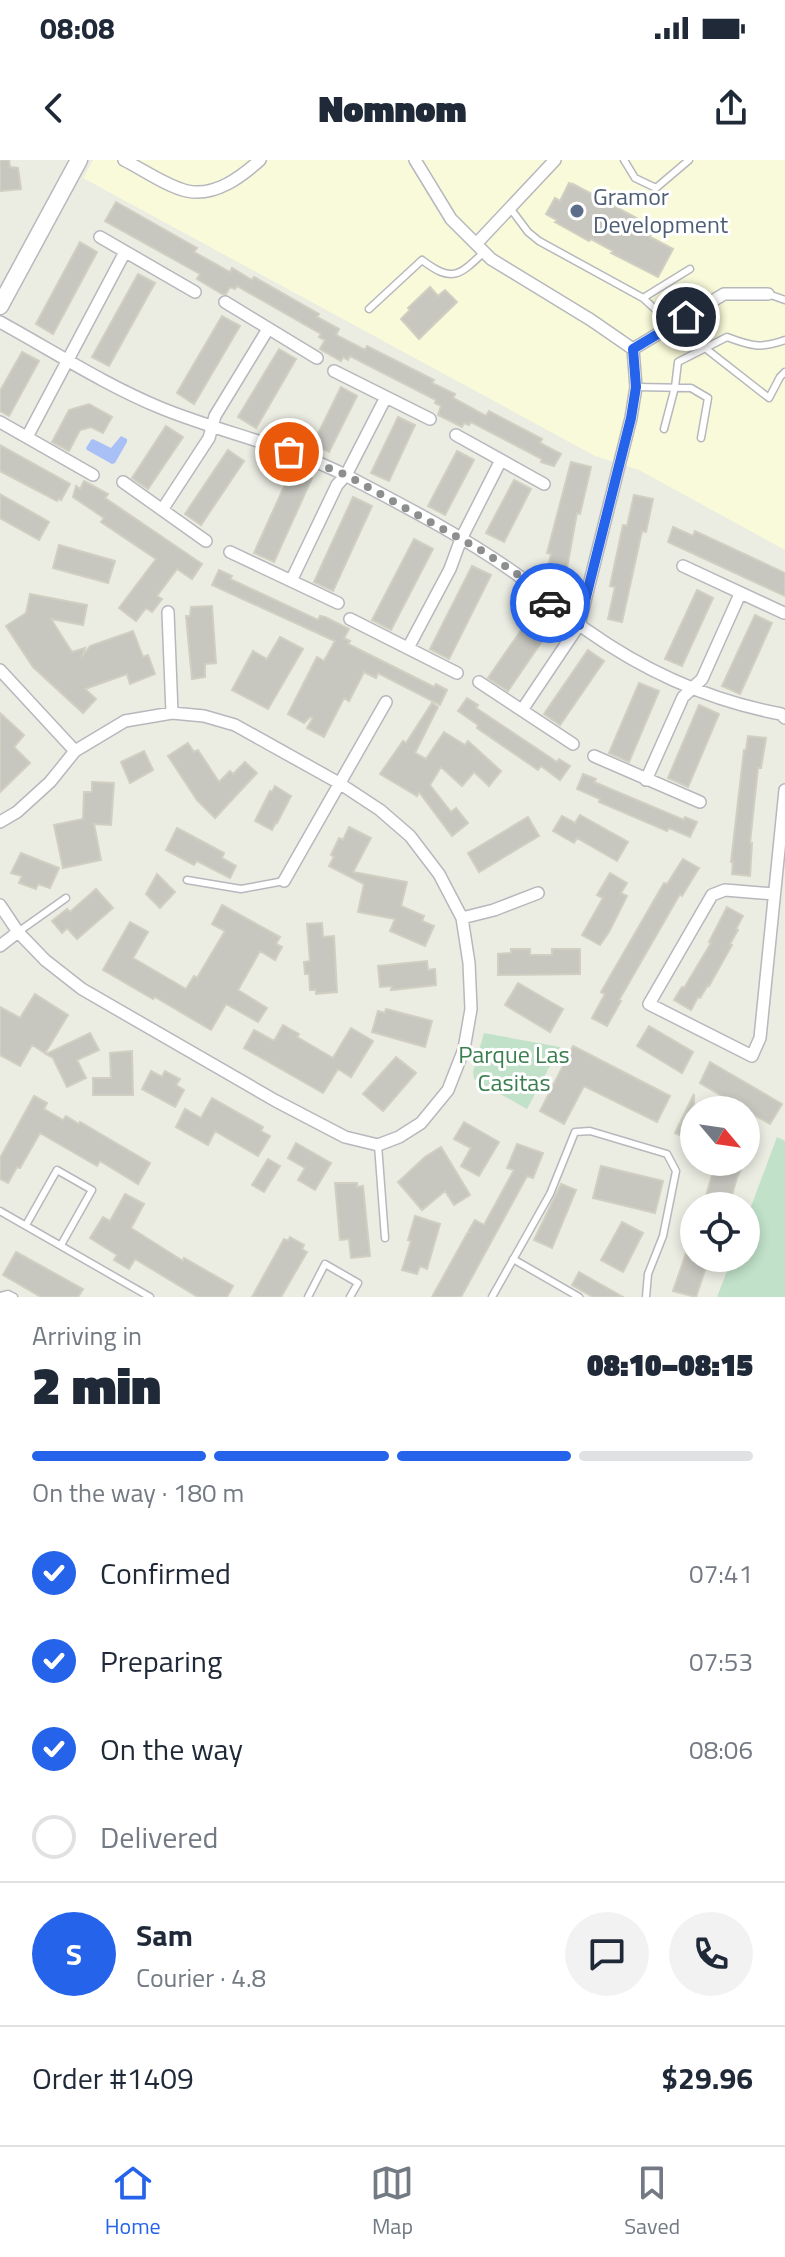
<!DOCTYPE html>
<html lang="en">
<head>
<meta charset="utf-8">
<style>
  :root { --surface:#fff; --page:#f2f2f3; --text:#1f2937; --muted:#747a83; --line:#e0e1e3; --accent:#2563eb }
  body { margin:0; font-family:"Titillium Web",sans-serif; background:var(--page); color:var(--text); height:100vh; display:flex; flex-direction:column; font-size:30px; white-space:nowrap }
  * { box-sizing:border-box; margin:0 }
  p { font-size:26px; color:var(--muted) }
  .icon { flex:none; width:44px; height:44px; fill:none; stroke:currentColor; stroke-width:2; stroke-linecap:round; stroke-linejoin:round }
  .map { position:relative; height:1137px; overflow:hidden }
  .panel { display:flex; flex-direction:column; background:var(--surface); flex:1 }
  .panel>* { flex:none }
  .needle { width:52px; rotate:119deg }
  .controls { position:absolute; left:680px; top:936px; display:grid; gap:16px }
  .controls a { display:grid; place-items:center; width:80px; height:80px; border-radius:50%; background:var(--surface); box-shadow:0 4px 12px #0003; font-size:40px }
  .pin { position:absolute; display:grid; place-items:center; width:68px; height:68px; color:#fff; margin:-34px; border:4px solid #fff; border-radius:50%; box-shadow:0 2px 8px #0007 }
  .courier { position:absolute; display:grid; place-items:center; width:80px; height:80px; margin:-40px; border:6px solid #2563eb; border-radius:50%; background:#fff; color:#222; box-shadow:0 2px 10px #0007 }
  .headline em { font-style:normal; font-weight:800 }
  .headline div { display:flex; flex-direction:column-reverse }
  .headline { display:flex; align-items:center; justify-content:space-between; height:136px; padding:0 32px }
  h1 { font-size:52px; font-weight:800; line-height:60px }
  .bar { display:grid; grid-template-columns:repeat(4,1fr); gap:12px 8px; align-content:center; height:96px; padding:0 32px }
  .bar i { height:10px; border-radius:6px; background:var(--line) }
  .bar .on { background:var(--accent) }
  .bar p { grid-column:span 4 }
  .line { display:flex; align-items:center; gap:20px; padding:0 32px; border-top:2px solid var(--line) }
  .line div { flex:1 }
  .round { display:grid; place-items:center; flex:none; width:84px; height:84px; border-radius:42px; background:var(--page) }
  ol { padding:0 32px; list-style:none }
  li { display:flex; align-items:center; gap:24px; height:88px }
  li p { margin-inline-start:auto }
  li .icon { padding:8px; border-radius:50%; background:var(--accent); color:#fff; stroke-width:4 }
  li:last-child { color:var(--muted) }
  li i { width:44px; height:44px; border:4px solid var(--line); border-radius:50% }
  .status { display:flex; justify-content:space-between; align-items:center; height:56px; padding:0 40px; background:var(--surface); direction:ltr }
  .status svg { height:22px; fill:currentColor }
  header { display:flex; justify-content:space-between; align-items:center; height:104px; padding:0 32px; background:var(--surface); font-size:36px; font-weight:800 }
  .menu { display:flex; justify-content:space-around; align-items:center; height:112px; border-top:2px solid var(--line); background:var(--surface); font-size:22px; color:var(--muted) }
  .menu a { display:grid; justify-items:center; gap:4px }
  .menu .on { color:var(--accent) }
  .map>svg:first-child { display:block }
  .commercial { fill:#f9fad9 }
  .green { fill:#c1e1c9 }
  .water { fill:#a8c0f6 }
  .building { fill:#c7c6bf; stroke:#d0cfc1; stroke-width:2 }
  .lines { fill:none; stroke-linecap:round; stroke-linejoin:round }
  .service-casing { stroke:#b7b8bd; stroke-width:9 }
  .minor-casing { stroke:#b7b8bd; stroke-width:14 }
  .secondary-casing { stroke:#b8b9bf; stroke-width:19 }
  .service { stroke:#fff; stroke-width:6 }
  .minor { stroke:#fff; stroke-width:11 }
  .secondary { stroke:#fff; stroke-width:16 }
  .done { stroke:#8d8e8e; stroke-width:8; stroke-dasharray:0 14.4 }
  .route { stroke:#2563eb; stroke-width:10 }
  .service-dot { fill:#5c6f8a; stroke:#fff; stroke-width:3 }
  .labels { text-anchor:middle; stroke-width:6; stroke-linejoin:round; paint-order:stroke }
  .service-label { font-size:24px; fill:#4e5e75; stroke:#fff; text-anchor:start }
  .park-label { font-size:24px; fill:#3c7e50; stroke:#fff }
</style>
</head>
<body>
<div class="status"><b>08:08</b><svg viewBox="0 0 49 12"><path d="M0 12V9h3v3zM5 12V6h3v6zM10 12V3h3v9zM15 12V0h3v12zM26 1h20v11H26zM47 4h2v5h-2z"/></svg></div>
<header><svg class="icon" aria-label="back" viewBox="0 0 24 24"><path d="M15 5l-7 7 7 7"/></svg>Nomnom<svg class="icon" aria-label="share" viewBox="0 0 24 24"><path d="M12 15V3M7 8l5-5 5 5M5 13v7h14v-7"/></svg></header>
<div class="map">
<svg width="785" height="1137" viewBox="0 0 785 1137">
  <rect width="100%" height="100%" fill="#ebece2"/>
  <path class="commercial" d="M93 0H785V390L639 310 595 296 83 18Z"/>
  <path class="green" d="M484 873 560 887 527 949 474 919 473 912Z
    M777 977 785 981V1137H717L732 1098H746V1060Z"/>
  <path class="water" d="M121 276 127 279V282L115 303 112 304 87 290 86 288 91 280 93 279 111 288Z"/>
  <path class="building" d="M0 0H9L10 7 18 8 21 29 0 31Z
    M569 23 573 25V24L655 68 650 77 673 89 658 117 611 93 613 91 591 79 589 81 555 62 557 60 546 54 555 38 560 41Z
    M116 42 197 88 194 92 230 112 232 108 252 120 254 117 319 154 317 157 339 169 336 175 365 190 367 186 434 220 432 223 455 234 453 238 486 256 489 251 542 279 540 283 561 294 554 306 541 302 542 299 471 262 469 265 464 263 462 267 438 255 441 246 435 243 436 240 350 196 348 200 343 197 341 201 320 189 325 180 319 177 321 174 237 126 235 129 230 127 226 134H222L197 119 200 114 105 61Z
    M80 82 97 92 53 174 36 164Z
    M138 114 155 123 109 206 92 197Z
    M430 127 438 136 445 130 457 142 419 179 401 159 410 150 408 148Z
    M222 156 240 166 194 244 177 233Z
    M279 189 296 199 256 268 238 257Z
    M22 192 39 201 9 256 0 251V231Z
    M341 227 357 236 329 292 313 284Z
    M89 244 112 257 103 273 91 267 80 270 69 291 52 282 69 250Z
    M398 257 415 265 389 321 371 313Z
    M166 266 183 277 148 329 132 318Z
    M0 285 70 324 61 340 59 338 57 341 0 311Z
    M228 290 244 301 201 365 185 354Z
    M457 291 474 300 445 355 428 346Z
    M571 302 591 307 580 354 577 353 563 430 544 425 551 394 547 393Z
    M292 309 312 318 274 402 254 393Z
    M514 320 531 329 504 382 486 373Z
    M84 321 108 334 105 338 202 404 192 419 177 409 157 436 162 439 152 452 146 448 136 461 119 448 156 399 101 362 104 358 73 337 76 326 80 329Z
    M0 334 49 362 39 380 0 358Z
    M634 335 653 339 646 372 642 371 622 462 608 459 615 427 610 426 623 365 627 366Z
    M353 337 372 346 333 431 314 422Z
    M673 367 693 376 695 371 785 413V436L668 382Z
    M414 379 433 389 391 470 372 460Z
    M59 385 115 401 108 423 53 408Z
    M472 406 491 415 449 499 430 489Z
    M219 410 232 416 230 419 318 460 320 456 325 457 349 469 344 478 350 481 348 484 434 527 436 524 447 530 440 545 378 513 376 518 364 512 349 541 344 538 324 577 307 568 313 558 310 557 304 563 288 554 317 497 324 501 335 481 212 425Z
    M697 430 713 438 682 506 665 499Z
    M30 434 87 445 83 465 51 459 72 492 85 488 82 497 90 486 133 471 143 497 148 495 155 514 130 524 127 514 85 529 96 539 83 553 33 507 6 466 26 453Z
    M212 446 216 503 205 504V517L192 519 186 456H190L191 447Z
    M533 453 553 465 508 531 488 518Z
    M755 455 772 463 740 534 722 526Z
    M280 477 303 489 268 549 232 530 253 491 267 499Z
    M588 490 604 501 560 565 544 554Z
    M639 523 659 531 629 602 609 593Z
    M467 538 478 545 476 548 557 602 559 599 570 606 560 620 541 606 538 610 477 568 478 565 458 551Z
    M432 543 438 547 415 593 426 599 444 572 465 585 468 581 501 611 489 626 474 612 462 626 441 607 430 625 451 652 456 648 468 663 452 676 419 632 417 636 380 614 403 581 406 583Z
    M699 545 719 554 688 627 668 618Z
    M0 553 24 575 14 587 30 603 0 632Z
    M748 576 766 578 761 608H758L750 683H752L750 716 732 714 733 702H731L744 590H746Z
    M188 583 194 592 198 590 219 622 230 611 233 614 245 602 257 613 215 658 197 640 168 596Z
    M144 591 153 610 130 623 121 602Z
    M583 614 596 619 594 622 684 660 685 657 697 662 690 677 669 668 667 671 599 642 600 639 577 629Z
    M92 622 114 623 111 665 94 664 101 700 63 708 54 665 83 659 84 632H92Z
    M275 626 291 636 277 663 276 662 272 670 255 661 270 631 272 632Z
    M580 655 628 682 617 701 577 678 574 683 553 671 562 656 575 663Z
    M528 657 539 676 479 712 468 693Z
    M349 667 371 678 353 712 407 722 401 746 424 756 422 761 434 766 425 786 390 771 395 759 358 752 364 724 329 706 334 697 331 695 339 678 343 680Z
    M177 668 224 693 222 698 236 706 230 718 197 701 194 705 166 690Z
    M21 693 59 708 50 728 38 724 36 729 19 723 22 716 11 713Z
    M683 699 699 708 682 736 680 734 619 840 621 841 607 866 592 858 605 834 601 832 664 723 667 724Z
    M610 713 627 723 621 733 627 736 609 772 600 785 582 775 603 738 597 735Z
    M157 714 175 732 160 748 146 734Z
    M96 729 113 748 77 779 67 768 62 773 52 761 67 749 70 752Z
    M222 745 280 777 276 784 282 787 275 800 260 791 238 830 267 848 258 862 226 844 211 870 155 837 153 839 103 810 130 762 148 772 133 798 186 829 194 816 197 818 225 771 212 764Z
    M727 747 743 756 736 769 738 770 730 784 732 785 709 826 708 825 700 838 698 837 691 850 674 840 682 827 684 828 711 783 709 782Z
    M322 763 323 777 334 776 337 832 316 834V830H310L309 814H305L304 802 310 801 307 764Z
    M511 789H530V795H552V789H580V814L498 815V794L511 793Z
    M427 801 428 810 435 809 436 825 391 830 392 826 380 827 378 806Z
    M518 823 563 849 550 872 505 845Z
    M35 834 68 855 45 893 32 885 20 906 0 895V847L20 858Z
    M386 849 432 861 425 887 372 872 378 851 385 853Z
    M283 865 299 874 297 877 333 898 351 868 373 881 351 917 338 909 323 933 244 888 254 870 274 881Z
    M649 866 693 892 682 913 637 886Z
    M90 873 99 890 77 900 86 918 67 927 53 898 46 894Z
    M573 886 670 936 657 962 584 926 564 964 540 951Z
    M132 891 133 935H93V918H111L110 893Z
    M396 897 416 913 383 951 363 934Z
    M710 902 782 944 770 964 700 923Z
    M151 911 162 917 165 911 180 919 176 925 184 930 175 947 142 929Z
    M694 934V982L675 973Z
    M34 936 47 943 44 949 63 960 66 956 79 964 80 962 150 1003 138 1024 100 1001 97 1006 40 973 20 1008 17 1007 8 1023 0 1019V998Z
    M212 938 263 967 261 971 270 976 258 996 215 971 208 985 176 967 185 949 201 958Z
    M464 962 499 982 479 1016 461 1006 471 988 454 979Z
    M296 983 331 1003 315 1030 298 1020 305 1008 288 998Z
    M517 984 543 993 533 1018 527 1016 461 1137H432L468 1072H470L469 1070 475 1060 484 1065 514 1010 507 1008Z
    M441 987 470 1035 454 1045 445 1031 422 1050 398 1022 425 997Z
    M268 999 280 1006 264 1032 252 1025Z
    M716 1002H745L737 1017 729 1046H703Z
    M601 1006 663 1021 655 1053 593 1038Z
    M335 1023H357V1027L363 1026 370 1096 351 1098 349 1079 340 1080Z
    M561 1024 576 1030 552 1088 534 1080Z
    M125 1034 144 1044 131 1068 183 1101 184 1098 233 1126 227 1137H198L135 1099 129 1109 114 1100 117 1095 90 1078 103 1057 110 1061Z
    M415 1056 440 1064 427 1109 420 1106 417 1114 402 1110 411 1081 408 1080Z
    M622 1062 643 1073 623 1112 601 1100Z
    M692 1076H694V1098H709L696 1137 673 1131Z
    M290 1077 304 1085 302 1089 307 1092 281 1137H252L284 1079 288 1081Z
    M16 1092 83 1129 78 1137H41L3 1115Z
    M579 1112 623 1137H593L572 1125Z"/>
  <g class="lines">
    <defs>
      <path id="service" d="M624 0 635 18 656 28 689 0
        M510 48 528 72 539 81 643 138 656 150 667 168
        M768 134 785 140
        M643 138 690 109
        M369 149 422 100C452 123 459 116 484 92
        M705 188 769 238 780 217 785 212
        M636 227 691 228 708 238 701 278
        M664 269 675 227 678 202 727 177C751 186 760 189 785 180
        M187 720 241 729 284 721
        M18 772 66 738
        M378 985 385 1078
        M0 1051 150 1137
        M26 1065 57 1010 92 1030 61 1085
        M513 1099 579 1137
        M0 1136 8 1134 14 1137
        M308 1137 325 1104 358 1123 350 1137
        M492 1137 550 1034 575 972 590 971 667 994 676 1011 663 1076 648 1114 646 1137"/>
      <path id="minor" d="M124 0C142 9 168 27 187 31 215 37 241 17 260 0
        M415 0 451 59 491 99 591 160 633 189 636 227 631 258 579 465 522 550
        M100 77 195 132
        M476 84 555 0
        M225 142 317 198
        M0 162C53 191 105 225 161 248 222 273 289 286 349 317 404 346 461 375 512 411 538 429 561 453 588 471 646 512 712 541 781 554L785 558
        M633 189 724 134H768
        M334 211 430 259
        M0 262 93 315
        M456 275 544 324
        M27 277 125 92
        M123 322 206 381
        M162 350 209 278 215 256 268 169
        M230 392 338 443
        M683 406 784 453
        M291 421 337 325 346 315 386 237
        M168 452 172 553
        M350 459 457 513
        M408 488 450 409 461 379 501 300
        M0 510 75 591
        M479 522 573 584
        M594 596 700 642
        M646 620 683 537 702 519 740 434
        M0 662 17 652 50 622 75 591 125 561 172 553 204 556 235 565 339 623 380 650 410 676 439 714 462 758 469 803 471 849 464 889 448 930 421 963 399 977 378 985 345 977 276 941 82 829 45 800 18 772 0 745
        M284 721 386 542
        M774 734 725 730 712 735 649 844 752 896 760 878 785 630
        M462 758 494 750 538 733
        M0 786 18 772"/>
      <path id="secondary" d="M0 146 79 0"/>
    </defs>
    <use href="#service" class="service-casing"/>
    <use href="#minor" class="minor-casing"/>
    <use href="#secondary" class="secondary-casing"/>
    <use href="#service" class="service"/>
    <use href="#minor" class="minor"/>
    <use href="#secondary" class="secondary"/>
  </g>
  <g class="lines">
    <path class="done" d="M289 292 346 315 479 389 516 413 550 443"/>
    <path class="route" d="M550 443 579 465 631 258 636 227 633 189 686 157"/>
  </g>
  <circle class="service-dot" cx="577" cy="51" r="8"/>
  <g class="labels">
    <g class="service-label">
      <text x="593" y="45">Gramor<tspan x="593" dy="28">Development</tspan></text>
    </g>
    <g class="park-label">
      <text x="514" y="903">Parque Las<tspan x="514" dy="28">Casitas</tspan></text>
    </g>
  </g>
</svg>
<div class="controls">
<a><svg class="needle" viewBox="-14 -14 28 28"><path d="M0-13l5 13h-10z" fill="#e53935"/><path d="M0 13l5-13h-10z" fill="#747a83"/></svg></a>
<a><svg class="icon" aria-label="locate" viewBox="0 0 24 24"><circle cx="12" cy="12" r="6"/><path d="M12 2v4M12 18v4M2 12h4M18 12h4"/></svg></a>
</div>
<div class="pin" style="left:289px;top:292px;background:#ea580c"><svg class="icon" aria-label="bag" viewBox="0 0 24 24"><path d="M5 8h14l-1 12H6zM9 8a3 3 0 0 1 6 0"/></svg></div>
<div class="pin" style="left:686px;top:157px;background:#1f2937"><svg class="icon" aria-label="home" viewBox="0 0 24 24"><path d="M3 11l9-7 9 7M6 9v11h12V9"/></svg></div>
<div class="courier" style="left:550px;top:443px"><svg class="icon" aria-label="car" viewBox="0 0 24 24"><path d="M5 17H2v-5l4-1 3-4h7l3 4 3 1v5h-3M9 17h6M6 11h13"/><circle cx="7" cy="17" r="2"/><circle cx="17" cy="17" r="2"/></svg></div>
</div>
<section class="panel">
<div class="headline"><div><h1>2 min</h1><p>Arriving in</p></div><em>08:10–08:15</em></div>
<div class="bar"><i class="on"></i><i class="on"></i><i class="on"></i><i></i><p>On the way · 180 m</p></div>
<ol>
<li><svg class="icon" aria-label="check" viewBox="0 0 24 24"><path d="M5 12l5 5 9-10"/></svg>Confirmed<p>07:41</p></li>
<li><svg class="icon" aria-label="check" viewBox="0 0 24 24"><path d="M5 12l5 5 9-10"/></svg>Preparing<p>07:53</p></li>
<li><svg class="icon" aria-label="check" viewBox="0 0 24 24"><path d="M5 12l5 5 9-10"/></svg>On the way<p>08:06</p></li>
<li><i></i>Delivered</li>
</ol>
<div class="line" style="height:144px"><b class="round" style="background:var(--accent);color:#fff">S</b><div><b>Sam</b><p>Courier · 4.8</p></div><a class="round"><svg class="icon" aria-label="chat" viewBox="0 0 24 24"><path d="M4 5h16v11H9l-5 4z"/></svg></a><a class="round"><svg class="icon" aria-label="phone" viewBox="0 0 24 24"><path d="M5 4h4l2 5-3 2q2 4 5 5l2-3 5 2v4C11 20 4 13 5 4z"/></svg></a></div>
<div class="line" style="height:104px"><div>Order #1409</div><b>$29.96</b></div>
</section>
<nav class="menu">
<a class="on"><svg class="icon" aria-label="home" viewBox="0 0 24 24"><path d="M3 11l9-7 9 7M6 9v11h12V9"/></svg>Home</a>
<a><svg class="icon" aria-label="map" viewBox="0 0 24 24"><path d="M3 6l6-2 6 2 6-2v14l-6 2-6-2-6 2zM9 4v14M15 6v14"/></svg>Map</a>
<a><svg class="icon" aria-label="saved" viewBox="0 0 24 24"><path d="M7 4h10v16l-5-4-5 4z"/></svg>Saved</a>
</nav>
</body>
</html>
